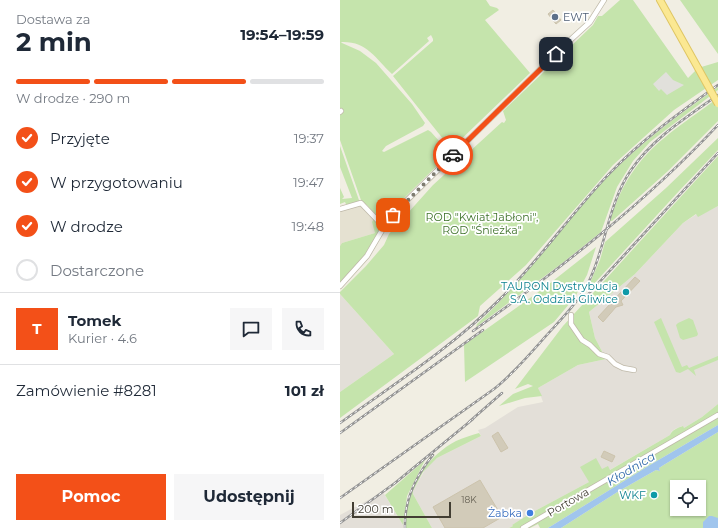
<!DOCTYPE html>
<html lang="pl">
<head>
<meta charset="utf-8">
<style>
  :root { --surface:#fff; --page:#f6f6f7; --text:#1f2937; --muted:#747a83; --line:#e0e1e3; --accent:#f35018 }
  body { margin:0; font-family:Montserrat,sans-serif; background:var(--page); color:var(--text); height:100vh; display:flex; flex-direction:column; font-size:15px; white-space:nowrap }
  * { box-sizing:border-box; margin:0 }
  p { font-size:13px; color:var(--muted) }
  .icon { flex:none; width:22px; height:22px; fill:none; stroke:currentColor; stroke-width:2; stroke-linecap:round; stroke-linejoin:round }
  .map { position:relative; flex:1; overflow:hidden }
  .sheet { display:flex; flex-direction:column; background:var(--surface); width:340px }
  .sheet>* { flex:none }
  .tools { position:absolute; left:330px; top:480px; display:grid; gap:8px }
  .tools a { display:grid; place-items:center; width:36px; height:36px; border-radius:0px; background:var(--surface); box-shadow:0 1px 3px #0004; font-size:20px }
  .scale { position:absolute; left:12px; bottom:10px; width:99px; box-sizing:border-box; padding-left:4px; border:2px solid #423e33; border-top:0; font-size:11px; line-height:14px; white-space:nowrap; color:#423e33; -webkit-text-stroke:3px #fff; paint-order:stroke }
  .pin { position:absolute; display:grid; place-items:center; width:34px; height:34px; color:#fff; margin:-17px; border-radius:8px; box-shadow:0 2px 6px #0006 }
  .courier { position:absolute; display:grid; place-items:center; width:40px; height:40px; margin:-20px; border:3px solid #f35018; border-radius:50%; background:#fff; color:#222; box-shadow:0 1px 5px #0007 }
  .head em { font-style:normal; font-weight:700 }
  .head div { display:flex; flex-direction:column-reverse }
  .head { display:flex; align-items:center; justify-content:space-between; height:68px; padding:0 16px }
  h1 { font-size:26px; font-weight:700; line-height:30px }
  .bar { display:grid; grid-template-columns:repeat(4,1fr); gap:6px 4px; align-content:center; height:48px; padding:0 16px }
  .bar i { height:5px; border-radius:3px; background:var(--line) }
  .bar .selected { background:var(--accent) }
  .bar p { grid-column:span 4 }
  .line { display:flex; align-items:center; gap:10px; padding:0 16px; border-top:1px solid var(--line) }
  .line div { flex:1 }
  .round { display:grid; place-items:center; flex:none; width:42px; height:42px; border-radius:0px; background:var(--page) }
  ol { padding:0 16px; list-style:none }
  li { display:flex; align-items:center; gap:12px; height:44px }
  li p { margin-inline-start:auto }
  li .icon { padding:4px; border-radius:50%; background:var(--accent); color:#fff; stroke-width:4 }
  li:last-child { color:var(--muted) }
  li i { width:22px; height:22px; border:2px solid var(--line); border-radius:50% }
  .cta { display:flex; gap:8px; margin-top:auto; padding:8px 16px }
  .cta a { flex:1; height:46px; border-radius:0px; background:var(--accent); color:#fff; font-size:16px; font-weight:700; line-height:46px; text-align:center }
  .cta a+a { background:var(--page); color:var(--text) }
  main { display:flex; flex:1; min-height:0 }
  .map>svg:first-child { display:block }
  .residential { fill:#e5e1d1 }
  .industrial { fill:#e3dfd8 }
  .green { fill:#c5e4ac; fill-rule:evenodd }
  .parking { fill:#e1e0db }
  .water { fill:#a0c5ed }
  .building { fill:#d2cbb9; stroke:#ccc3ac }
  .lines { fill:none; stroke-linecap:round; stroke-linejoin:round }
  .minor-casing { stroke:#bfb9a9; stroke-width:6 }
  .major-casing { stroke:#dfc663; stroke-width:8 }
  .minor { stroke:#fff; stroke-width:4.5 }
  .major { stroke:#fbe892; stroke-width:6 }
  .rail-casing { stroke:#939393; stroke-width:2.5 }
  .rail { stroke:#fff; stroke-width:1; stroke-dasharray:3; stroke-linecap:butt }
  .major-bridge-casing { stroke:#dfc663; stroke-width:8; stroke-linecap:butt }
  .major-bridge { stroke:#fbe892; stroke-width:6 }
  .done { stroke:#7f7c71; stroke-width:4; stroke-dasharray:0 7.2 }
  .route { stroke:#f35018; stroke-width:5 }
  .service-dot { fill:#5c6f8a; stroke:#fff; stroke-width:1.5 }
  .culture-dot { fill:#0f9aa8; stroke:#fff; stroke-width:1.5 }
  .shop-dot { fill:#3f7fe0; stroke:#fff; stroke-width:1.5 }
  .labels { text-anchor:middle; stroke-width:3.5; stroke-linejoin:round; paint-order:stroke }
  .number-label { font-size:9px; fill:#666154 }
  .service-label { font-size:11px; fill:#4e5e75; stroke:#fff; text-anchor:start }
  .park-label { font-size:11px; fill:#3d7129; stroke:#fff }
  .culture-label { font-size:11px; fill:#0d838f; stroke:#fff; text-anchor:end }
  .street-label { font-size:11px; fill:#423e33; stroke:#fff }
  .shop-label { font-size:11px; fill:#366cbe; stroke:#fff; text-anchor:end }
  .water-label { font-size:12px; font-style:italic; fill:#316aaa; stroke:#fff }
</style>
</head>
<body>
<main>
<section class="sheet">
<div class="head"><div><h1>2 min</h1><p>Dostawa za</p></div><em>19:54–19:59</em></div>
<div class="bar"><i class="selected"></i><i class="selected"></i><i class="selected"></i><i></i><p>W drodze · 290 m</p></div>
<ol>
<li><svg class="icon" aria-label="check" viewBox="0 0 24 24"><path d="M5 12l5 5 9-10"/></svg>Przyjęte<p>19:37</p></li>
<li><svg class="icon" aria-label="check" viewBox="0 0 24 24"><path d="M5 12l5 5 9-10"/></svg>W przygotowaniu<p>19:47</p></li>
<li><svg class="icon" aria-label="check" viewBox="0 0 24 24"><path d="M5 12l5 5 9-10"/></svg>W drodze<p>19:48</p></li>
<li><i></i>Dostarczone</li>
</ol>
<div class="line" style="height:72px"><b class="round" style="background:var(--accent);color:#fff">T</b><div><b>Tomek</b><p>Kurier · 4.6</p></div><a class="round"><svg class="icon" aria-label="chat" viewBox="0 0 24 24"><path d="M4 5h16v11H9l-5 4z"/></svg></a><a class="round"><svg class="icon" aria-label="phone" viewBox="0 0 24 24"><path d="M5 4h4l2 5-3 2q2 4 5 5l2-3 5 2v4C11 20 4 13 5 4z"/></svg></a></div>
<div class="line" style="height:52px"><div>Zamówienie #8281</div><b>101 zł</b></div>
<div class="cta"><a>Pomoc</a><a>Udostępnij</a></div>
</section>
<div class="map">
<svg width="378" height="528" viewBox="0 0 378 528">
  <rect width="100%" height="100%" fill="#f1eee3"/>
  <path class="residential" d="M20 202 27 205 36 216 35 233 2 243 0 246V209Z"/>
  <path class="industrial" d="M378 206V404L362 417 344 428 342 426 335 429 331 432 330 435 249 482 193 512V514L172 525 173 526 169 528H92L73 494V491L86 468 97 458 141 436 138 430 145 428 178 407 203 402 198 388 238 365 266 359 255 338 249 312 295 274 343 223 357 214 358 216Z
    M0 294 54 354 0 392Z
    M43 492 63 525V528H0V515Z"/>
  <path class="green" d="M0 0H146L150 6 157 8 159 10 145 20 190 73 111 149 53 76 93 41V39L91 35 87 38 89 41 52 74C35 58 27 41 1 42L2 43 20 51 36 63 72 104 85 123 83 126 46 146 42 151 44 152 88 130 91 132 110 153 57 205 47 217 41 219 36 215 44 227 33 247 0 286V246L2 243 35 233 32 222 36 216 27 205 22 203 0 140Z
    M280 0H293L348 78 358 68 378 62V80L334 110 273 165 186 265 140 306 138 316 0 418V392L54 354 0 294V292L26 266 44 245 49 234 93 185 162 122 164 123 166 120 163 111 253 25 258 16H262Z
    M340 0H378V54Z
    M378 87V90L310 142 293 161 277 187 261 232 221 264 136 327 137 324C179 285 212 239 249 197 287 153 331 120 378 87Z
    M378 98V121L328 171 272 221H270C291 154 325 137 378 98Z
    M378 138V150L339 191 251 287 249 285 260 260 265 242 326 188Z
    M0 146 20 203 7 206 5 202 0 204V188L4 197 2 199 12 198 0 167Z
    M378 156V206L358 217 356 214 343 223 295 274 249 312 255 338 266 359 238 365 198 388 202 396 185 398 159 406 173 394 193 386 188 384 175 389 223 326Z
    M256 247 247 275 235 297 214 322 125 382 124 345 204 288Z
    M321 318 342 367 347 365 349 368 378 356V360L354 370 356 376 348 369 340 373 336 372 314 322Z
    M349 318 353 320 358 334 357 336 343 340 340 338 336 325 338 323Z
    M378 404V425L310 465 208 528H200L198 524 190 528H169L173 526 172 525 188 515 189 516 193 514V512L249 482 240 467 256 458 262 469 268 466 270 470 330 435C332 430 337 428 343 426L344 428 362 417Z
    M378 432V528H221L279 491 316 470 320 471 319 468 322 466ZM337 487H359V509H337Z
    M139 433 141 436 97 458 83 472 73 491V494L92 528H66C63 492 84 458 116 441 123 438 131 435 139 433Z
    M85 460 67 496 63 525 45 495Z"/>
  <path class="parking" d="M326 72 333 80 344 85 327 95 321 89 319 91 313 84Z"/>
  <path class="water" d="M378 425V432L322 466 319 468 320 471 316 470 279 491 221 528H208L310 465Z
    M369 516H372L378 518V528H363V522Z"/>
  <path class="building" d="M213 10 221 20 216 24 208 14Z
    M295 277 300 281 281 301 283 305 276 307 263 322 258 317Z
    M158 432 168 448 161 452 152 436Z
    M264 451 275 456 272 462 261 457Z
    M140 480 162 517 143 528H105L93 507Z"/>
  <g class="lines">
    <defs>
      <path id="minor" d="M0 112 1 111
        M0 209 21 203 44 227
        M0 286 27 256 44 227 56 211 227 43 250 22 264 0
        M231 315V324L242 340 250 345 259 354 268 357 275 364 283 368 294 370
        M183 528 378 415"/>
      <path id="major" d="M320 0 358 68"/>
    </defs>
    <use href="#minor" class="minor-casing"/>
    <use href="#major" class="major-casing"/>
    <use href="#minor" class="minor"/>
    <use href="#major" class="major"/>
    <defs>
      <path id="rail" d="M242 301 378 153
        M133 331C220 269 305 203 378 125
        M129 422 162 393
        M0 423C54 384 111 348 158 301 198 262 230 215 268 175 301 140 339 113 378 85
        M0 433 143 330
        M0 498 154 389C173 374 189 355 205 337 223 317 243 298 253 272 267 237 270 201 291 170 313 138 347 117 378 95
        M0 523 55 483 133 419
        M65 528C64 500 75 477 93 455"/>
    </defs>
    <use href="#rail" class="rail-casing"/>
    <use href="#rail" class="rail"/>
    <defs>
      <path id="major-bridge" d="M358 68 378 104"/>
    </defs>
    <use href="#major-bridge" class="major-bridge-casing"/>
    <use href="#major-bridge" class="major-bridge"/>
  </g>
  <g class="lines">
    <path class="done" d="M53 215 113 155"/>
    <path class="route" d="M113 155 216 54"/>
  </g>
  <circle class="service-dot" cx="215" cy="17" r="4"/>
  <g class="culture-dot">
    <circle cx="286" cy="292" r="4"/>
    <circle cx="314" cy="495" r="4"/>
  </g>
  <circle class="shop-dot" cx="190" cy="513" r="4"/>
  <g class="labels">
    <g class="number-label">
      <text x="129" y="503">18K</text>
    </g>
    <g class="service-label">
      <text x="223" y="21">EWT</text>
    </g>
    <g class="park-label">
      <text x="142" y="221">ROD "Kwiat Jabłoni",<tspan x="142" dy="13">ROD "Śnieżka"</tspan></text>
    </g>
    <g class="culture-label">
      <text x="278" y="290">TAURON Dystrybucja<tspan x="278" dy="13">S.A. Oddział Gliwice</tspan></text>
      <text x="306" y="499">WKF</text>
    </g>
    <g class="street-label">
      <text transform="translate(228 502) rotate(-30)" y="4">Portowa</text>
    </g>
    <g class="shop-label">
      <text x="182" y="517">Żabka</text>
    </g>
    <g class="water-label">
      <text transform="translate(291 469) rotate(-31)" y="4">Kłodnica</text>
    </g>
  </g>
</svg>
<div class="tools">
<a><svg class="icon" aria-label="locate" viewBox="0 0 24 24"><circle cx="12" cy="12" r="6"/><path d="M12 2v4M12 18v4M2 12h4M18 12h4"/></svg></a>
</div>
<div class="scale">200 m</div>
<div class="pin" style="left:53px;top:215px;background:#ea580c"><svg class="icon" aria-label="bag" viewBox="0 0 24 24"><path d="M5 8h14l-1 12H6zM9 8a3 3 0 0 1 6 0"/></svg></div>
<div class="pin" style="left:216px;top:54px;background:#1f2937"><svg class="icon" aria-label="home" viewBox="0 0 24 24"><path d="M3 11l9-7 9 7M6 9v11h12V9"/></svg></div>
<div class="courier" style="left:113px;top:155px"><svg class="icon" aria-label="car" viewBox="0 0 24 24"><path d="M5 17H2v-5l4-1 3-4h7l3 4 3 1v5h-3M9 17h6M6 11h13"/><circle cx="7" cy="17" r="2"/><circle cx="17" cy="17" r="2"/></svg></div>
</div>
</main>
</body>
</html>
